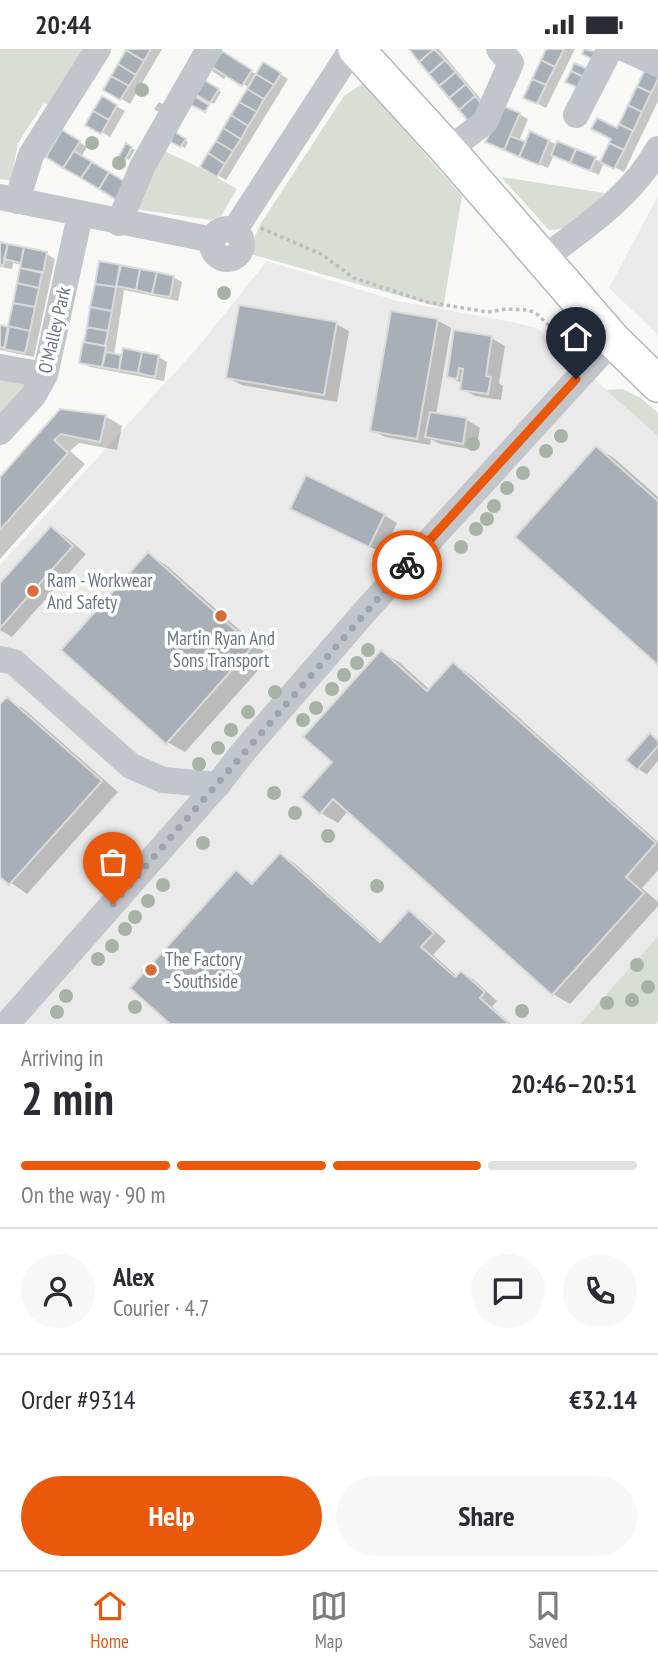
<!DOCTYPE html>
<html lang="en">
<head>
<meta charset="utf-8">
<style>
  :root { --surface:#fff; --page:#f7f7f7; --text:#2b2b33; --muted:#7c7c81; --line:#e1e1e2; --accent:#ea580c }
  body { margin:0; font-family:"PT Sans Narrow",sans-serif; background:var(--page); color:var(--text); height:100vh; display:flex; flex-direction:column; font-size:26px; white-space:nowrap }
  * { box-sizing:border-box; margin:0 }
  p { font-size:23px; color:var(--muted) }
  .icon { flex:none; width:38px; height:38px; fill:none; stroke:currentColor; stroke-width:2; stroke-linecap:round; stroke-linejoin:round }
  .map { position:relative; height:975px; overflow:hidden }
  .side { display:flex; flex-direction:column; background:var(--surface); flex:1 }
  .side>* { flex:none }
  .pin { position:absolute; display:grid; place-items:center; width:60px; height:60px; color:#fff; margin:-72px -30px; border-radius:50% 50% 50% 0; rotate:-45deg; box-shadow:0 0 7px #0007 }
  .pin .icon { rotate:45deg }
  .courier { position:absolute; display:grid; place-items:center; width:70px; height:70px; margin:-35px; border:5px solid #ea580c; border-radius:50%; background:#fff; color:#222; box-shadow:0 2px 9px #0007 }
  .head em { font-style:normal; font-weight:800 }
  .head div { display:flex; flex-direction:column-reverse }
  .head { display:flex; align-items:center; justify-content:space-between; height:119px; padding:0 21px }
  h1 { font-size:46px; font-weight:800; line-height:52px }
  .bar { display:grid; grid-template-columns:repeat(4,1fr); gap:10px 7px; align-content:center; height:84px; padding:0 21px }
  .bar i { height:9px; border-radius:5px; background:var(--line) }
  .bar .on { background:var(--accent) }
  .bar p { grid-column:span 4 }
  .line { display:flex; align-items:center; gap:18px; padding:0 21px; border-top:2px solid var(--line) }
  .line div { flex:1 }
  .round { display:grid; place-items:center; flex:none; width:74px; height:74px; border-radius:37px; background:var(--page) }
  .action { display:flex; gap:14px; margin-top:auto; padding:14px 21px }
  .action a { flex:1; height:80px; border-radius:42px; background:var(--accent); color:#fff; font-size:28px; font-weight:800; line-height:80px; text-align:center }
  .action a+a { background:var(--page); color:var(--text) }
  .status { display:flex; justify-content:space-between; align-items:center; height:49px; padding:0 35px; background:var(--surface); direction:ltr }
  .status svg { height:19px; fill:currentColor }
  .tabs { display:flex; justify-content:space-around; align-items:center; height:98px; border-top:2px solid var(--line); background:var(--surface); font-size:19px; color:var(--muted) }
  .tabs a { display:grid; justify-items:center; gap:4px }
  .tabs .on { color:var(--accent) }
  .map>svg:first-child { display:block }
  .built { fill:#e9eae9 }
  .green { fill:#d8ddd6 }
  .shadow { fill:#0003 }
  .building { fill:#a9afb6; stroke:#dadad9; stroke-width:2 }
  .lines { fill:none; stroke-linecap:round; stroke-linejoin:round }
  .major-casing { stroke:#b4b7bc; stroke-width:38 }
  .path { stroke:#babcbf; stroke-width:3.5; stroke-dasharray:3.5 3.5; stroke-linecap:butt }
  .minor { stroke:#c2c5c9; stroke-width:26 }
  .major { stroke:#fff; stroke-width:35 }
  .tree { fill:#a8b2a6 }
  .done { stroke:#9ca4ad; stroke-width:7; stroke-dasharray:0 12.6 }
  .route { stroke:#ea580c; stroke-width:9 }
  .poi-dot { fill:#d86b37; stroke:#fff; stroke-width:2.5 }
  .labels { text-anchor:middle; stroke-width:7; stroke-linejoin:round; paint-order:stroke }
  .street-label { font-size:19px; fill:#6a7685; stroke:#fff }
  .poi-label { font-size:19px; fill:#6a7685; stroke:#fff; text-anchor:start }
</style>
</head>
<body>
<div class="status"><b>20:44</b><svg viewBox="0 0 49 12"><path d="M0 12V9h3v3zM5 12V6h3v6zM10 12V3h3v9zM15 12V0h3v12zM26 1h20v11H26zM47 4h2v5h-2z"/></svg></div>
<div class="map">
<svg width="658" height="975" viewBox="0 0 658 975">
  <rect width="100%" height="100%" fill="#f8f9f6"/>
  <path class="built" d="M658 147V286L609 239Z
    M267 212 397 252 512 273 537 279 658 387V887L580 975H0V516L198 298Z"/>
  <path class="green" d="M0 0H82L87 3 52 58 44 54 18 94 11 132 0 130Z
    M363 34 462 147 443 259 247 204 261 174 344 47Z
    M162 101 192 115 237 140 221 167 211 171 135 160Z
    M501 128 605 144C590 157 571 183 549 181Z
    M0 324 29 332 0 373Z
    M623 340 642 350 658 364V387L606 341Z
    M658 887V972L656 975H580Z"/>
  <path class="shadow" d="M129 0H162L130 55 105 40Z
    M411 0H439L493 65Z
    M548 0H575L546 59 534 53Z
    M222 4 257 26 264 15 288 30 226 131 202 117 250 39 227 25 224 30 212 22Z
    M658 26V52L624 123 604 113 599 126 554 106 548 119 496 97 519 65 528 70 519 92 526 95 531 85 602 113Z
    M205 33 221 43 214 55 198 45Z
    M102 49 125 62 110 88 88 75Z
    M159 53 170 59 165 67 154 60Z
    M63 83 87 98 81 108 126 154 48 108Z
    M173 85 188 93 185 99 170 90Z
    M127 97 135 101 129 111 121 107Z
    M0 195 46 205 55 210 34 308 0 301V278L10 280 22 216 13 214 12 220 0 218Z
    M100 214 173 228 182 233 178 252 124 241 114 306 159 308 167 313 164 332 90 318 81 313Z
    M437 271 451 279 436 366 467 371 480 379 476 401 440 395 431 390 430 396 385 388 372 381Z
    M336 275 349 282 337 353 242 336 228 329Z
    M491 289 505 297 499 334 503 337 501 351 475 347 462 340 463 335 448 327Z
    M61 362 105 367 122 377 117 401 79 394 70 402 85 415 0 510V431Z
    M597 399 614 409 658 448V613Z
    M384 466 397 474 383 504 305 467Z
    M52 479 65 487 86 505 12 588 0 581V537Z
    M148 505 166 516 270 608 185 703 167 693Z
    M381 603 399 613 430 641 453 615 471 626 658 793V821L642 839 658 853V857L570 955 553 945 348 762 338 774 321 764 334 713Z
    M7 650 24 660 118 743 27 845 0 826V658Z
    M650 686 658 691V712L647 725 638 720Z
    M281 806 294 814 382 893 409 864 422 871 446 892 433 906 458 928 461 924 474 931 497 952 492 958 511 975H173L236 823 255 835Z"/>
  <path class="building" d="M127 0H151L144 12 126 1Z
    M409 0H434L419 13Z
    M434 0 445 11 429 25 419 13Z
    M546 0H564L555 18 541 11Z
    M584 0 597 3 594 11 582 5Z
    M126 1 144 12 136 26 118 15Z
    M222 2 252 21 242 37 212 18Z
    M445 11 456 23 439 37 429 25Z
    M541 11 555 18 546 36 532 30Z
    M263 13 281 24 274 36 256 25Z
    M574 14 590 21 586 29 571 22Z
    M118 15 136 26 129 37 111 27Z
    M646 19 658 24V30L651 44 637 37Z
    M571 22 586 29 581 40 565 33Z
    M456 23 466 35 449 49 439 37Z
    M256 25 274 36 264 50 247 40Z
    M111 27 129 37 120 51 103 41Z
    M532 30 546 36 537 55 523 49Z
    M204 31 219 40 210 54 195 45Z
    M466 35 475 47 459 61 449 49Z
    M637 37 651 44 642 63 628 56Z
    M247 40 264 50 257 63 239 53Z
    M102 47 117 56 109 71 93 62Z
    M194 47 209 56 205 63 189 55Z
    M475 47 486 60 469 73 459 61Z
    M239 53 257 63 248 77 231 66Z
    M628 56 642 63 633 82 619 75Z
    M505 58 520 64 504 101 485 93Z
    M93 62 109 71 101 85 85 76Z
    M231 66 248 77 241 90 223 79Z
    M597 69 617 79 619 75 633 82 624 101 609 94 611 90 591 80Z
    M223 79 241 90 233 102 216 92Z
    M62 81 80 92 63 119 46 108Z
    M173 82 186 90 180 98 168 91Z
    M530 82 549 91 539 116 519 108Z
    M510 87 526 93 519 108 504 101Z
    M216 92 233 102 225 115 208 104Z
    M557 92 576 100 570 114 551 106Z
    M126 94 132 98 125 111 119 107Z
    M609 94 624 101 614 120 600 113Z
    M576 100 596 108 590 122 570 114Z
    M74 102 92 113 81 129 63 119Z
    M208 104 225 115 217 128 200 118Z
    M92 113 109 123 99 140 81 129Z
    M109 123 127 134 117 151 99 140Z
    M0 193 8 195 3 217 0 216Z
    M8 195 24 198 21 214 4 210Z
    M24 198 47 203 43 224 20 219Z
    M99 212 121 216 116 238 95 235Z
    M120 216 140 220 136 241 116 237Z
    M20 219 42 223 39 239 17 234Z
    M140 220 157 223 152 245 136 241Z
    M157 223 174 227 170 248 152 245Z
    M17 234 39 239 35 258 13 254Z
    M95 235 116 238 112 262 90 258Z
    M13 254 35 258 30 282 8 277Z
    M239 256 337 273 324 346 226 329Z
    M90 258 112 262 108 282 87 278Z
    M391 262 438 270 417 390 370 382Z
    M0 276 9 278 5 299 0 298Z
    M8 277 30 282 25 304 4 300Z
    M87 278 108 282 105 297 84 293Z
    M454 281 492 287 486 327 491 328 488 345 460 341 463 320 459 319 457 330 447 328Z
    M83 293 106 297 102 318 79 314Z
    M123 299 142 303 138 324 119 321Z
    M106 303 121 306 119 321 102 318Z
    M142 303 159 306 155 328 138 324Z
    M60 360 106 366 100 393 61 385 54 391 68 404 0 481V428Z
    M430 363 467 369 463 395 425 388Z
    M596 397 658 452V616L515 488Z
    M306 426 385 465 369 498 290 460Z
    M51 477 73 497 0 579V534Z
    M148 503 253 597 166 695 61 601Z
    M381 601 427 642 453 613 656 794 626 828 644 844 552 946 333 750 320 765 301 748 332 713 303 688Z
    M7 648 102 732 9 836 0 828V655Z
    M650 684 658 692V697L637 721 626 711Z
    M280 804 380 893 409 861 434 884 421 898 455 928 461 922 485 943 480 949 509 975H170L130 939 236 821 252 835Z"/>
  <g class="lines">
    <defs>
      <path id="major" d="M356 0 448 101 613 291 658 335"/>
    </defs>
    <use href="#major" class="major-casing"/>
    <path class="path" d="M261 179 321 205 354 229 427 253 488 263 506 260 529 261 538 266 576 302"/>
    <path class="minor" d="M625 0 658 15
      M576 66 610 0
      M448 101 485 73 511 14 499 0
      M0 148 213 191
      M17 152 31 106 98 0
      M119 174 143 116 209 0
      M212 195a15 15 0 1 1 30 0a15 15 0 1 1-30 0Z
      M234 182 352 0
      M543 210C586 177 631 148 658 100
      M0 318 45 326
      M0 383 33 347 45 326 80 166
      M0 610 14 613 131 717 163 731 218 736
      M7 975 219 734 244 702 368 559 613 291"/>
    <use href="#major" class="major"/>
  </g>
  <g class="tree">
    <circle cx="142" cy="41" r="7"/>
    <circle cx="92" cy="94" r="7"/>
    <circle cx="119" cy="114" r="7"/>
    <circle cx="224" cy="244" r="7"/>
    <circle cx="561" cy="387" r="7"/>
    <circle cx="473" cy="395" r="7"/>
    <circle cx="546" cy="402" r="7"/>
    <circle cx="523" cy="424" r="7"/>
    <circle cx="507" cy="439" r="7"/>
    <circle cx="494" cy="457" r="7"/>
    <circle cx="487" cy="470" r="7"/>
    <circle cx="476" cy="480" r="7"/>
    <circle cx="461" cy="498" r="7"/>
    <circle cx="368" cy="601" r="7"/>
    <circle cx="357" cy="614" r="7"/>
    <circle cx="344" cy="626" r="7"/>
    <circle cx="332" cy="640" r="7"/>
    <circle cx="275" cy="643" r="7"/>
    <circle cx="316" cy="659" r="7"/>
    <circle cx="248" cy="663" r="7"/>
    <circle cx="303" cy="671" r="7"/>
    <circle cx="231" cy="681" r="7"/>
    <circle cx="218" cy="699" r="7"/>
    <circle cx="199" cy="715" r="7"/>
    <circle cx="274" cy="744" r="7"/>
    <circle cx="295" cy="764" r="7"/>
    <circle cx="328" cy="787" r="7"/>
    <circle cx="203" cy="794" r="7"/>
    <circle cx="163" cy="836" r="7"/>
    <circle cx="377" cy="837" r="7"/>
    <circle cx="148" cy="852" r="7"/>
    <circle cx="135" cy="868" r="7"/>
    <circle cx="125" cy="880" r="7"/>
    <circle cx="112" cy="897" r="7"/>
    <circle cx="98" cy="910" r="7"/>
    <circle cx="637" cy="916" r="7"/>
    <circle cx="648" cy="938" r="7"/>
    <circle cx="66" cy="947" r="7"/>
    <circle cx="632" cy="951" r="7"/>
    <circle cx="607" cy="954" r="7"/>
    <circle cx="135" cy="958" r="7"/>
    <circle cx="522" cy="962" r="7"/>
    <circle cx="57" cy="963" r="7"/>
  </g>
  <g class="lines">
    <path class="done" d="M113 855 407 516"/>
    <path class="route" d="M407 516 576 330"/>
  </g>
  <g class="poi-dot">
    <circle cx="33" cy="542" r="7"/>
    <circle cx="221" cy="567" r="7"/>
    <circle cx="151" cy="921" r="7"/>
  </g>
  <g class="labels">
    <g class="street-label">
      <text transform="translate(54 281) rotate(-77)" y="7">O'Malley Park</text>
    </g>
    <g class="poi-label">
      <text x="47" y="538">Ram - Workwear<tspan x="47" dy="22">And Safety</tspan></text>
      <text x="221" y="596" text-anchor="middle">Martin Ryan And<tspan x="221" dy="22">Sons Transport</tspan></text>
      <text x="165" y="917">The Factory<tspan x="165" dy="22">- Southside</tspan></text>
    </g>
  </g>
</svg>
<div class="pin" style="left:113px;top:855px;background:#ea580c"><svg class="icon" aria-label="bag" viewBox="0 0 24 24"><path d="M5 8h14l-1 12H6zM9 8a3 3 0 0 1 6 0"/></svg></div>
<div class="pin" style="left:576px;top:330px;background:#1f2937"><svg class="icon" aria-label="home" viewBox="0 0 24 24"><path d="M3 11l9-7 9 7M6 9v11h12V9"/></svg></div>
<div class="courier" style="left:407px;top:516px"><svg class="icon" aria-label="bike" viewBox="0 0 24 24"><circle cx="6" cy="16" r="4"/><circle cx="18" cy="16" r="4"/><path d="M6 16l4-8h5l3 8M10 8l3 8H6M13 5h3"/></svg></div>
</div>
<section class="side">
<div class="head"><div><h1>2 min</h1><p>Arriving in</p></div><em>20:46–20:51</em></div>
<div class="bar"><i class="on"></i><i class="on"></i><i class="on"></i><i></i><p>On the way · 90 m</p></div>
<div class="line" style="height:126px"><a class="round"><svg class="icon" aria-label="person" viewBox="0 0 24 24"><circle cx="12" cy="8" r="4"/><path d="M4 21q1-7 8-7t8 7"/></svg></a><div><b>Alex</b><p>Courier · 4.7</p></div><a class="round"><svg class="icon" aria-label="chat" viewBox="0 0 24 24"><path d="M4 5h16v11H9l-5 4z"/></svg></a><a class="round"><svg class="icon" aria-label="phone" viewBox="0 0 24 24"><path d="M5 4h4l2 5-3 2q2 4 5 5l2-3 5 2v4C11 20 4 13 5 4z"/></svg></a></div>
<div class="line" style="height:91px"><div>Order #9314</div><b>€32.14</b></div>
<div class="action"><a>Help</a><a>Share</a></div>
</section>
<nav class="tabs">
<a class="on"><svg class="icon" aria-label="home" viewBox="0 0 24 24"><path d="M3 11l9-7 9 7M6 9v11h12V9"/></svg>Home</a>
<a><svg class="icon" aria-label="map" viewBox="0 0 24 24"><path d="M3 6l6-2 6 2 6-2v14l-6 2-6-2-6 2zM9 4v14M15 6v14"/></svg>Map</a>
<a><svg class="icon" aria-label="saved" viewBox="0 0 24 24"><path d="M7 4h10v16l-5-4-5 4z"/></svg>Saved</a>
</nav>
</body>
</html>
